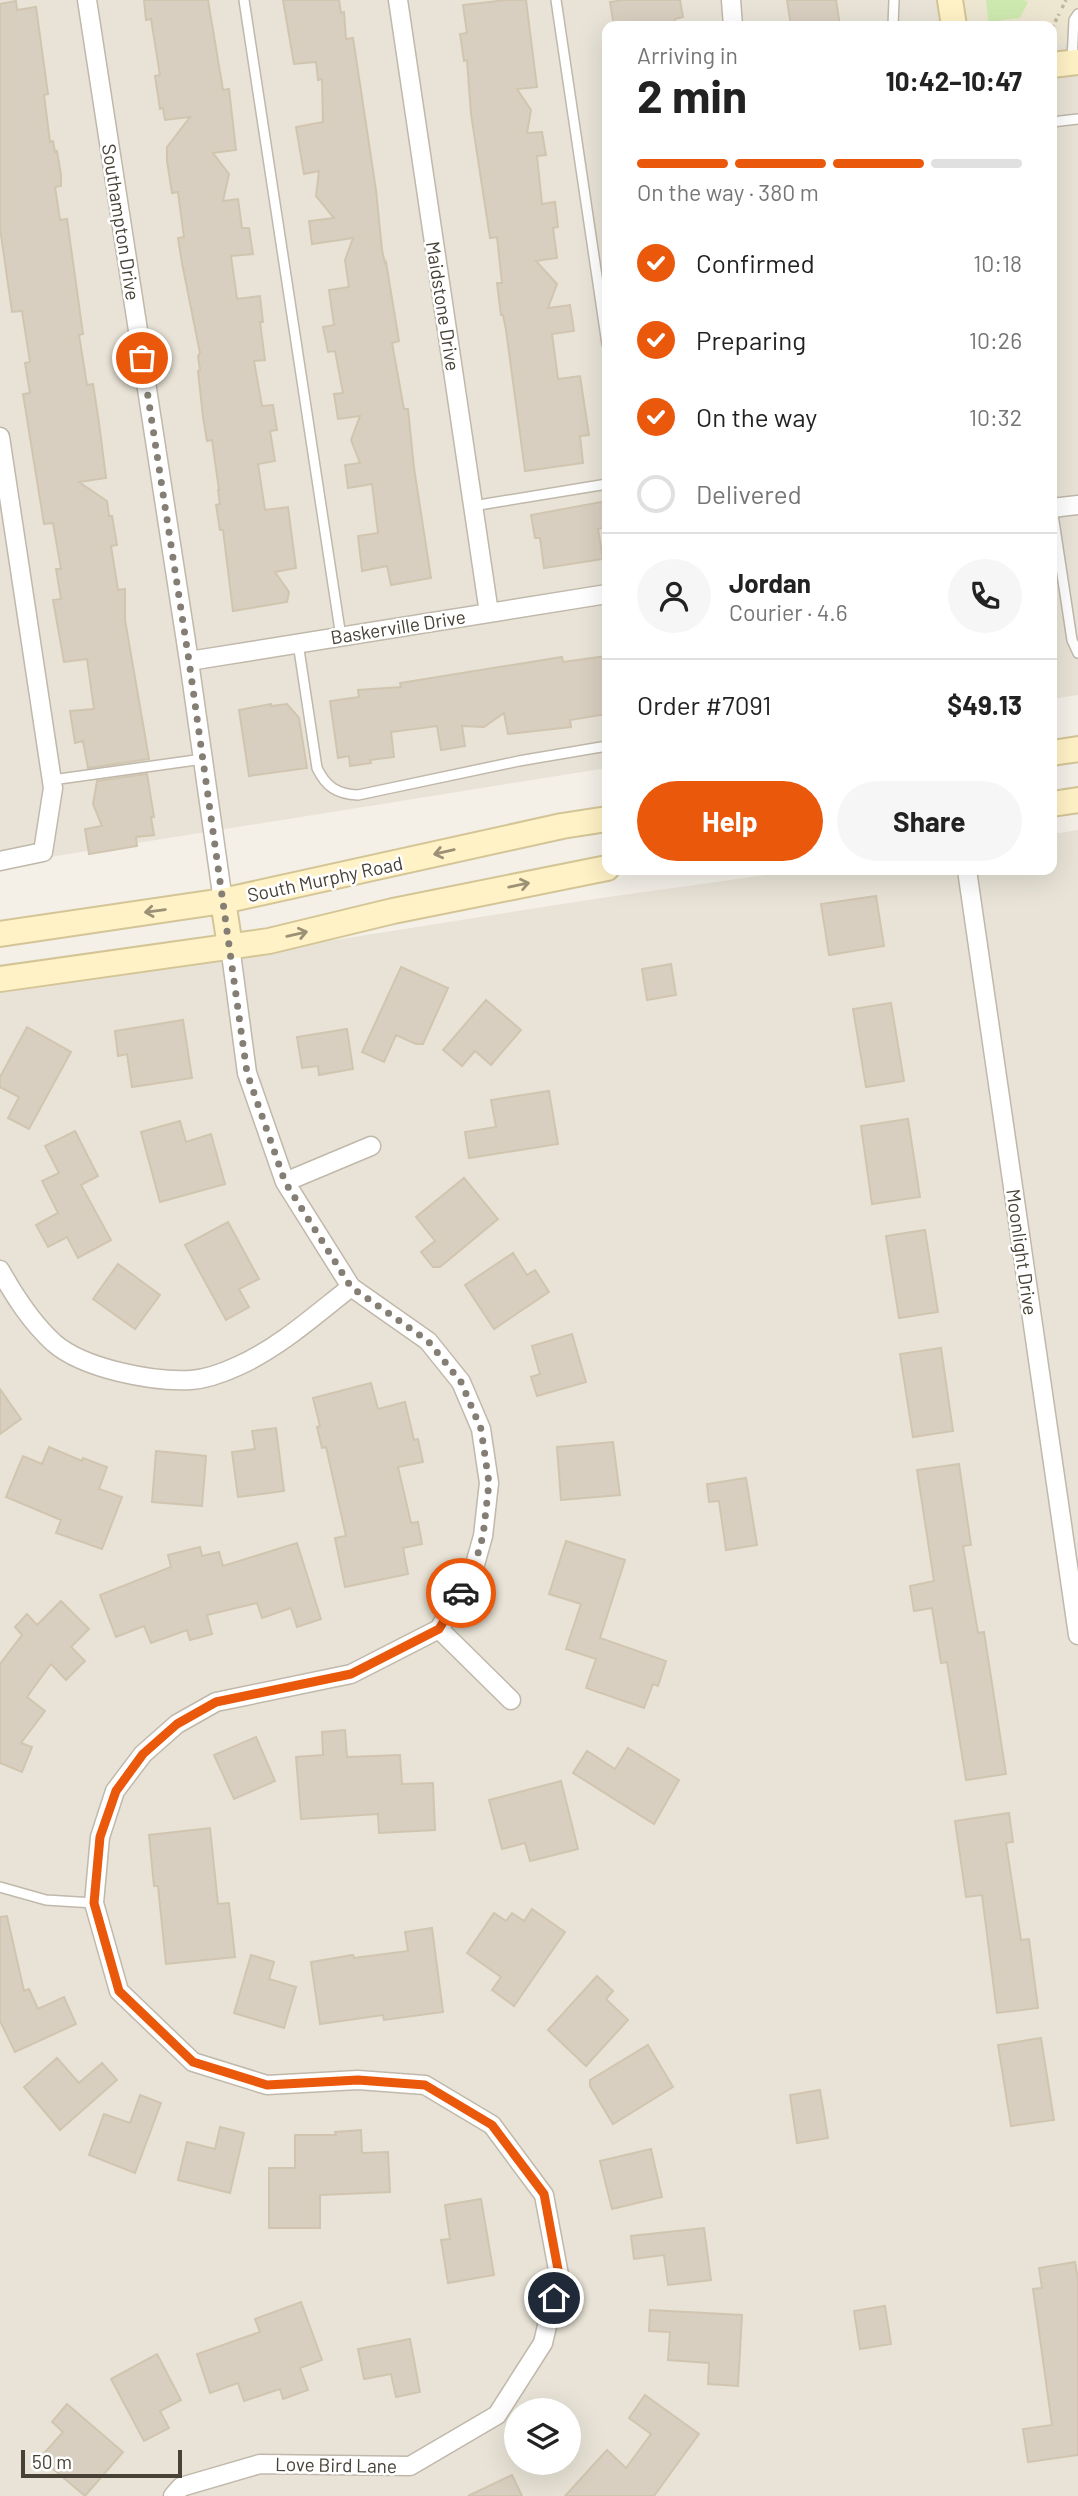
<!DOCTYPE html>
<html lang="en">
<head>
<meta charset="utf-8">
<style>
  :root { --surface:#fff; --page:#f6f6f6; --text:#222; --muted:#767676; --line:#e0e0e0; --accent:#ea580c }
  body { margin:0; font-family:Barlow,sans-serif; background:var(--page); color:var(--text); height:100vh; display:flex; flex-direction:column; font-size:26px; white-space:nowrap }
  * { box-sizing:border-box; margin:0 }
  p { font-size:23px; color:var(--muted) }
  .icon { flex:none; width:38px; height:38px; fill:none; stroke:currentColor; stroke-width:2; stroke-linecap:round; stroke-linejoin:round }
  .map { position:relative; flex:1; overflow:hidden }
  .details { position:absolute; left:602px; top:21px; width:455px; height:854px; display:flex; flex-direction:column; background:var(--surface); border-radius:14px; box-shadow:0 7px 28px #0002 }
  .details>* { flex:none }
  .buttons { position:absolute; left:504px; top:2398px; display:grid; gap:14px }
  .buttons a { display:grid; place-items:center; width:77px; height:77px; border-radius:50%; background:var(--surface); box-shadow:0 7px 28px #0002; font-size:35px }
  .scale { position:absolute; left:21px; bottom:18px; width:161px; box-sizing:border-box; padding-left:7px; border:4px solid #474136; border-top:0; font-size:19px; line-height:24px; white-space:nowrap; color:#474136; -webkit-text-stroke:5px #fff; paint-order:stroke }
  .pin { position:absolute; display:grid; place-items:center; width:60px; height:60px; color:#fff; margin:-30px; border:4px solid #fff; border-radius:50%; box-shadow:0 2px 7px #0007 }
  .courier { position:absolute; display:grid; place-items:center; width:70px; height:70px; margin:-35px; border:5px solid #ea580c; border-radius:50%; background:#fff; color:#222; box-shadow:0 2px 9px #0007 }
  .head em { font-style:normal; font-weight:700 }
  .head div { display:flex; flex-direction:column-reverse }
  .head { display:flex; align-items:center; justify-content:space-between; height:119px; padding:0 35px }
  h1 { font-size:46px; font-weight:700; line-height:52px }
  .bar { display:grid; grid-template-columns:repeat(4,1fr); gap:10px 7px; align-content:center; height:84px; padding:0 35px }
  .bar i { height:9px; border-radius:5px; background:var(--line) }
  .bar .active { background:var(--accent) }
  .bar p { grid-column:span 4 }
  .line { display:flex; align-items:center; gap:18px; padding:0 35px; border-top:2px solid var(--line) }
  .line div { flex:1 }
  .round { display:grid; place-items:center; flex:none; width:74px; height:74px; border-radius:37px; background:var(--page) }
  ol { padding:0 35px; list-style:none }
  li { display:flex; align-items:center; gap:21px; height:77px }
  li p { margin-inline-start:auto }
  li .icon { padding:7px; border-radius:50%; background:var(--accent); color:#fff; stroke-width:4 }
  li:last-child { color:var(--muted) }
  li i { width:38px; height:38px; border:4px solid var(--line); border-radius:50% }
  .button { display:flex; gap:14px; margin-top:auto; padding:14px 35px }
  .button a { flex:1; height:80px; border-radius:42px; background:var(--accent); color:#fff; font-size:28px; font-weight:700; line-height:80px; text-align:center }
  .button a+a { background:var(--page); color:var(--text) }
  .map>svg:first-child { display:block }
  .residential { fill:#e8e3d6; fill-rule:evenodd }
  .education { fill:#ede6d1 }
  .green { fill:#cee9b0 }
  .building { fill:#d9cfc0; stroke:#d1c5b0; stroke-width:2 }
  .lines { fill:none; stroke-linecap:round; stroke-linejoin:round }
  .lane-casing { stroke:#c0b8aa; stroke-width:12 }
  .street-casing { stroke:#c0b8aa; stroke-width:21 }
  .secondary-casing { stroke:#d4c597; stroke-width:28 }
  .path { stroke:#c1b59b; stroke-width:3.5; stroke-dasharray:3.5 3.5; stroke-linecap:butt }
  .lane { stroke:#fff; stroke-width:9 }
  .street { stroke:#fff; stroke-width:18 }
  .secondary { stroke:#fff2c6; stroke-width:24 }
  .oneway { stroke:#9a9177 }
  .done { stroke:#847e74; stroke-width:7; stroke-dasharray:0 12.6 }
  .route { stroke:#ea580c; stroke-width:9 }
  .labels { text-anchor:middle; stroke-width:5; stroke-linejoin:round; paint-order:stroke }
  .street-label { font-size:19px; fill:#474136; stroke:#fff }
</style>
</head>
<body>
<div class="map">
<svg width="1078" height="2496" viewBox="0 0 1078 2496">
  <rect width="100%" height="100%" fill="#f4f0e8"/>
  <path class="residential" d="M0 0H962L965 26H607V768L0 865Z
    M1078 41V695L1052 699V45Z
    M1078 830V2496H0V993L594 899 801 870H1052V834ZM516 2410H569V2462H516Z"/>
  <path class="education" d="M962 0H1078V41L1052 45V26H965Z"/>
  <path class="green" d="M986 0H1024L1028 2 1020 18 1002 20 994 26H989Z"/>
  <path class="building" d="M144 0H208L223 90 229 89 236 150 213 153 229 174 223 201 238 199 242 228H249L253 254 231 256 237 299 260 296 263 322H260L265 360 254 361 262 406 273 405 277 430 270 431 275 461 258 464 265 510 288 507 296 568 275 572 289 592 287 602 233 611 223 530H220L216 505 220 504 218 490H219L212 440 207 441 203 417 198 371 200 370 198 356 200 353 182 263 178 238 184 237 178 192 172 193 167 161V147L190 117 165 120 163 108 160 109 155 76 160 75 151 19 146 20Z
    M283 0H339L341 13 344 12 346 39 353 38 376 190 382 250 385 263 386 262 399 341 392 343 404 409H408L414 468 431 578 391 585 387 566 362 571 358 536 378 533 372 484 348 488 345 465 360 463 351 440 360 416 338 419 334 394 343 393 335 351 328 352 323 327 334 325 329 290 349 287 345 260 353 238 312 244 309 221 334 218 316 196 319 171 304 174 296 127 323 122 322 79 318 80 316 62 294 64Z
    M506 0H526L537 87 517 89 531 110 527 133 542 132 546 155 537 156 542 204 555 202 558 227 553 228 557 258 536 261 557 284 548 308 570 305 574 331 552 334 558 379 580 376 589 435 580 436 583 463 525 471 506 330 503 315H501L497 283H502L497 237 490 238 471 114 467 60 464 61 460 34 467 33 463 5Z
    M624 0H680L683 17 675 19 676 26H614L610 2Z
    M787 0H836L840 26H791Z
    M16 1 17 10 36 7 48 94 44 95 50 142 53 141 55 152 57 151 61 175V186L55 187 60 220 67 219 83 334 79 335 87 385 93 384 99 423 106 478 79 482 107 501 109 516H112L117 545 111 546 118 590 125 589V620L149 759 88 768 83 741 75 743 70 711 94 709 87 659 64 662 53 600 61 599 56 569H61L53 523 44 524 23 394 30 393 25 363 30 362 22 311 12 312 0 228V4Z
    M607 501V527L598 529 603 559 544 568 540 538H535L531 515Z
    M607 656V714L570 720 571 727 508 734 504 713 484 727 462 726 465 746 441 750 437 726 391 732 394 757 370 760 371 763 350 766 349 756 338 758 330 701 359 697 358 690 401 687 400 683 562 657 563 662Z
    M271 704V706L287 704 299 718 307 768 249 776 239 710Z
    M147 774 154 817H151L154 835 136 837 137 846 89 854 85 829 102 826 93 804 97 781Z
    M876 896 884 946 829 955 821 904Z
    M671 964 676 995 647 1000 642 969Z
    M401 967 448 988 423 1044H416L396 1035 384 1062 362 1052Z
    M486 1000 521 1030 491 1065 475 1051 462 1066 443 1050Z
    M891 1003 904 1081 866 1087 853 1009Z
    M183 1020 192 1078 132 1087 127 1054 118 1056 115 1031Z
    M27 1027 71 1052 29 1129 8 1118 19 1097 0 1087V1077Z
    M347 1029 353 1069 319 1075 318 1066 302 1068 297 1037Z
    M549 1091 558 1144 469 1158 465 1132 496 1127 491 1100Z
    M908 1119 920 1197 872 1204 861 1126Z
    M180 1121 186 1142 211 1134 225 1184 160 1202 141 1132Z
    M75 1131 98 1176 81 1185 111 1240 78 1258 67 1237 48 1247 36 1225 58 1213 42 1181 59 1173 45 1146Z
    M464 1178 498 1219 440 1267H433L421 1252 435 1241 416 1217Z
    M228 1222 259 1279 239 1289 249 1307 226 1320 185 1245Z
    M925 1230 938 1312 899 1318 886 1236Z
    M513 1253 527 1275 535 1270 549 1292 494 1329 465 1285Z
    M118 1264 160 1295 135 1329 93 1299Z
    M572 1334 586 1382 537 1396 531 1377 540 1374 532 1346Z
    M941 1348 953 1431 913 1437 900 1354Z
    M371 1383 378 1409 405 1402 414 1440 418 1439 423 1462 398 1467 411 1523 418 1522 422 1544 403 1548 408 1574 345 1587 335 1538 346 1536 326 1447 322 1448 317 1427 320 1426 313 1398Z
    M0 1389 21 1419 0 1434Z
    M276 1428 284 1491 238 1497 232 1452 255 1449 252 1431Z
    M613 1442 620 1495 561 1500 557 1447Z
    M49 1447 82 1461 83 1458 107 1467 99 1489 122 1497 102 1549 56 1533 61 1520 6 1497 23 1456 42 1464Z
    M156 1451 206 1456 202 1506 152 1502Z
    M959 1464 971 1545 963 1546 978 1633 984 1632 1006 1774 966 1780 947 1662 941 1663 932 1608 914 1611 910 1586 934 1581 917 1470Z
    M746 1478 757 1545 726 1550 719 1501 709 1502 707 1484Z
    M566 1541 625 1560 600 1638 666 1661 658 1686 653 1684 644 1708 586 1688 596 1659 566 1649 581 1604 549 1594Z
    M297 1543 321 1619 297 1627 291 1608 262 1618 257 1603 207 1615 212 1634 190 1640 187 1630 151 1643 144 1626 116 1637 100 1595 171 1567 168 1555 200 1547 202 1556 219 1552 223 1566Z
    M61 1601 89 1629 71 1647 85 1661 66 1680 51 1664 27 1697 45 1711 21 1743 32 1747 22 1772 0 1763V1664L22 1635 15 1627 27 1614 37 1625Z
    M345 1730 347 1757 400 1755 402 1784 433 1783 435 1830 379 1833 378 1814 301 1819 296 1757 323 1755 322 1732Z
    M256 1737 275 1781 234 1799 214 1755Z
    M628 1748 679 1780 654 1824 573 1773 587 1751 615 1769Z
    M561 1781 578 1849 530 1861 525 1843 502 1849 489 1800Z
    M1009 1813 1013 1842 1006 1843 1021 1940 1029 1939 1038 2008 997 2013 982 1895 966 1897 955 1821Z
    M210 1828 218 1904 229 1903 235 1957 166 1964 158 1886H154L149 1835Z
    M532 1909 565 1932 514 2006 492 1990 501 1977 467 1953 494 1913 506 1921 512 1913 524 1921Z
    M7 1916 24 1991 29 1989 38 2009 64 1997 76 2024 15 2052 0 2021V1917Z
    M432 1928 443 2012 384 2020 383 2015 320 2024 311 1962 353 1955 354 1958 408 1951 405 1932Z
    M251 1955 274 1962 269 1979 296 1987 284 2028 234 2013Z
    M597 1976 613 1991 606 1999 628 2020 586 2066 548 2030Z
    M1041 2038 1054 2120 1011 2126 998 2045Z
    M648 2045 673 2087 613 2124 590 2086V2080Z
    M57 2058 79 2083 102 2063 117 2080 60 2130 24 2087Z
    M820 2090 828 2138 797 2143 790 2095Z
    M140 2095 161 2103 135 2173 89 2155 104 2114 130 2123Z
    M220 2127 244 2133 230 2193 178 2180 187 2142 215 2149Z
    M361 2130 362 2153 388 2152 390 2192 320 2195V2228H269V2168H295V2135H336L335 2132Z
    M651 2149 662 2197 612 2209 600 2161Z
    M481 2199 494 2275 448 2283 441 2240 450 2239 445 2205Z
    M704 2228 711 2280 668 2285 664 2255 634 2259 631 2236Z
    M1075 2262 1078 2279V2455L1028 2462 1023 2429 1052 2425 1033 2289 1042 2288 1039 2268Z
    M301 2302 322 2360 300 2368 308 2390 283 2399 280 2389 244 2401 238 2383 210 2393 197 2354 260 2332 255 2319Z
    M885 2306 891 2344 860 2349 854 2311Z
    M650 2310 742 2315 738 2386 708 2384 709 2363 668 2360 670 2332 649 2331Z
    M410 2339 420 2392 396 2397 391 2374 364 2379 358 2349Z
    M157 2354 181 2400 160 2411 169 2428 144 2441 111 2379Z
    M645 2395 699 2434 654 2496H565L607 2450 626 2468 651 2434 629 2418Z
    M67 2404 123 2452 85 2496 40 2458 63 2432 52 2422Z
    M512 2475 522 2496H468Z"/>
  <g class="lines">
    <defs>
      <path id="lane" d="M244 0 341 637
        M556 0 607 344
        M893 26 894 0
        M1072 60 1074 20 1078 14
        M1052 122 1078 119
        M473 506 607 484
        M1052 508 1072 640 1078 653
        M298 643 317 768C326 787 337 794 358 795L519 761 607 746
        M52 780 203 759
        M0 1887 46 1900 94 1903"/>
      <path id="street" d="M87 0 189 661 223 901
        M398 0 489 613
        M731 0 733 26
        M0 437 53 788 43 852 0 861
        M1052 508 1078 505
        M189 661 607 594
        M967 870 1078 1635
        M285 1182 371 1146
        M0 1270C15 1297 31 1322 54 1343 84 1369 153 1382 191 1380 205 1379 225 1372 238 1366 280 1347 315 1315 351 1287
        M439 1629 511 1700
        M173 2496 181 2487 260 2464 410 2466 497 2415 543 2343 559 2275 544 2195 492 2125 425 2085 358 2080 267 2085 193 2062 119 1991 94 1903 100 1837 115 1791 143 1754 177 1724 216 1702 351 1674 439 1629 472 1575 483 1536 489 1483 481 1429 461 1382 428 1341 351 1287 285 1182 247 1073 230 946"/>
      <path id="secondary" d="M950 0 954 26
        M1052 65 1078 62
        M1052 753 1078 749
        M1052 804 1078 800
        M223 901 230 946
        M0 934 223 901 562 826 607 819
        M0 979 269 941 393 911 607 868"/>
    </defs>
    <use href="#lane" class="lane-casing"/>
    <use href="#street" class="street-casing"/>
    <use href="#secondary" class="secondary-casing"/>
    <path class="path" d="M1062 8 1066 0
      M1052 28 1059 14"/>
    <use href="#lane" class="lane"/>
    <use href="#street" class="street"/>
    <use href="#secondary" class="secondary"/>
  </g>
  <defs><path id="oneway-shaft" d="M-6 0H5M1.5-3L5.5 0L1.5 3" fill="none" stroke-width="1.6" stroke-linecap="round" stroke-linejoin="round" transform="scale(1.75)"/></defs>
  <g class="oneway">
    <use href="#oneway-shaft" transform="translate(444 852) rotate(167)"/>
    <use href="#oneway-shaft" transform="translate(519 885) rotate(-12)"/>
    <use href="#oneway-shaft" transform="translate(155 911) rotate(172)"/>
    <use href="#oneway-shaft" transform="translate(297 934) rotate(-13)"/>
  </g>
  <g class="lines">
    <path class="done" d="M142 358 189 661 247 1073 285 1182 351 1287 428 1341 461 1382 481 1429 489 1483 483 1536 472 1574 461 1593"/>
    <path class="route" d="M461 1593 439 1629 351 1674 216 1702 177 1724 143 1754 116 1791 100 1837 94 1903 119 1991 193 2062 267 2085 358 2080 425 2085 492 2125 544 2194 559 2275 554 2298"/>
  </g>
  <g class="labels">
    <g class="street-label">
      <text transform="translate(121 222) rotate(81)" y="7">Southampton Drive</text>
      <text transform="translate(443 306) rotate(81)" y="7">Maidstone Drive</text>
      <text transform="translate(398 627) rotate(-9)" y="7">Baskerville Drive</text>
      <text transform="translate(325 879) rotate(-12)" y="7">South Murphy Road</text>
      <text transform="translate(1022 1252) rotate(82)" y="7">Moonlight Drive</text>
      <text transform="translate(336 2465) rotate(1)" y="7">Love Bird Lane</text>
    </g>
  </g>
</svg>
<div class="buttons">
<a><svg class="icon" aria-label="layers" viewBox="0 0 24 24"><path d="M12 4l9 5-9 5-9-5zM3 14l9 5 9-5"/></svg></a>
</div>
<div class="scale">50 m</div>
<div class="pin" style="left:142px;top:358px;background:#ea580c"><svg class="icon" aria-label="bag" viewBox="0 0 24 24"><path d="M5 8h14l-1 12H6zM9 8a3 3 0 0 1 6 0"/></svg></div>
<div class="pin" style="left:554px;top:2298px;background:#1f2937"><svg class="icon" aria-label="home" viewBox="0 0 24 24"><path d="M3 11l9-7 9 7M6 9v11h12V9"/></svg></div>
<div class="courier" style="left:461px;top:1593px"><svg class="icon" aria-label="car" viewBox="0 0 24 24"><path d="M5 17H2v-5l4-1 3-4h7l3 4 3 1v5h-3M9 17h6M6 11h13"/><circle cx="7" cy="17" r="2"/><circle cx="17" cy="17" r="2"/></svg></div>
<section class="details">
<div class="head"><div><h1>2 min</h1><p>Arriving in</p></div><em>10:42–10:47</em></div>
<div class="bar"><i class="active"></i><i class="active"></i><i class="active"></i><i></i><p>On the way · 380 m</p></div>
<ol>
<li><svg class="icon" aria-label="check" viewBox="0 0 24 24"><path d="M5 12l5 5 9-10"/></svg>Confirmed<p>10:18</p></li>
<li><svg class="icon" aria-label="check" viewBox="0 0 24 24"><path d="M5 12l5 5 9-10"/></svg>Preparing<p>10:26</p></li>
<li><svg class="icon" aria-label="check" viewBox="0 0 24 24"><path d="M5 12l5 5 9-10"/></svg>On the way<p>10:32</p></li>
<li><i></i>Delivered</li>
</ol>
<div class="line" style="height:126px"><a class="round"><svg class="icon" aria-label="person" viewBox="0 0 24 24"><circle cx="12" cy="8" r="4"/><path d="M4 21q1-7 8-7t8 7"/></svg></a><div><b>Jordan</b><p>Courier · 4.6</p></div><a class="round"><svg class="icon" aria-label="phone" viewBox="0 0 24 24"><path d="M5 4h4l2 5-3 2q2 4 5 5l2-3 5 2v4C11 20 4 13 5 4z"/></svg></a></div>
<div class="line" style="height:91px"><div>Order #7091</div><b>$49.13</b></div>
<div class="button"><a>Help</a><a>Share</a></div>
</section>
</div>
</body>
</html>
